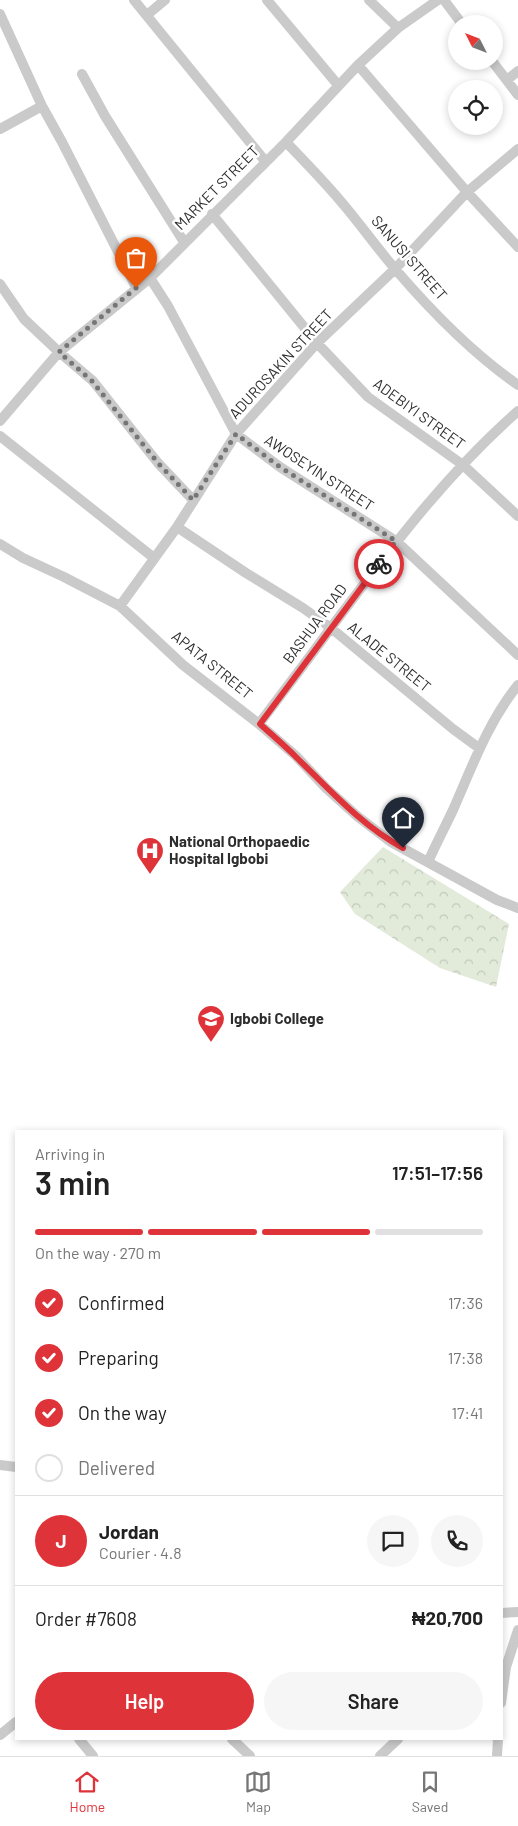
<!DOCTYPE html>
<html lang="en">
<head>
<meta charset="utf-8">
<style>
  :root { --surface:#fff; --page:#f6f6f6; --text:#222; --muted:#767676; --line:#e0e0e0; --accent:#df333a }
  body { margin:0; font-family:Barlow,sans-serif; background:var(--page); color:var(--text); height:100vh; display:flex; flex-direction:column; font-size:19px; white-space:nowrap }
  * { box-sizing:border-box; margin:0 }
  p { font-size:16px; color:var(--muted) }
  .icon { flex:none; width:28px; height:28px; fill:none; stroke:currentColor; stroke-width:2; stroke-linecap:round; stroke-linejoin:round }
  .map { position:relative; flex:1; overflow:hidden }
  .drawer { position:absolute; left:15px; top:1130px; width:488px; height:610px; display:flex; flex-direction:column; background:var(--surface); border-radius:0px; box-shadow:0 2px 8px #0003 }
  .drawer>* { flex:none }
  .needle { width:32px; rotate:312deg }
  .fabs { position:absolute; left:448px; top:15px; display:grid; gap:10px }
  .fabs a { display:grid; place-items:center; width:55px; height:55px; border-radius:50%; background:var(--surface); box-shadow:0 2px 8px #0003; font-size:25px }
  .pin { position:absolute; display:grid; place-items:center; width:42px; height:42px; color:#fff; margin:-51px -21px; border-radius:50% 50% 50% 0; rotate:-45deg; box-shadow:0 0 5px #0007 }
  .pin .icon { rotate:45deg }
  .courier { position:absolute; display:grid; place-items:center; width:50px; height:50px; margin:-25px; border:4px solid #df333a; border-radius:50%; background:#fff; color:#222; box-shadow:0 1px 6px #0007 }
  .overview em { font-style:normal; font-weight:600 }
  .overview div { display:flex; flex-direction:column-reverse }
  .overview { display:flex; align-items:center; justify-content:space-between; height:85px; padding:0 20px }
  h1 { font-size:32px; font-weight:600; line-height:38px }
  .bar { display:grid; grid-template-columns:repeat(4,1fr); gap:8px 5px; align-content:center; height:60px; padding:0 20px }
  .bar i { height:6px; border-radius:4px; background:var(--line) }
  .bar .on { background:var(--accent) }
  .bar p { grid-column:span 4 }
  .line { display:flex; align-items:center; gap:12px; padding:0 20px; border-top:1px solid var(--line) }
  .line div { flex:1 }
  .round { display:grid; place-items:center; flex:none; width:52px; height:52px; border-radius:26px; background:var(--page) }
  ol { padding:0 20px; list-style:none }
  li { display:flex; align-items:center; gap:15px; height:55px }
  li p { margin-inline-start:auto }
  li .icon { padding:5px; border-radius:50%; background:var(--accent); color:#fff; stroke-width:4 }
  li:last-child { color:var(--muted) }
  li i { width:28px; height:28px; border:2px solid var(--line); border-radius:50% }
  .cta { display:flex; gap:10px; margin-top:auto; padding:10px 20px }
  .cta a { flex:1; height:58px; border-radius:30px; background:var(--accent); color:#fff; font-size:20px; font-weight:600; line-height:58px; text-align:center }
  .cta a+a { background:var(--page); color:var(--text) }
  .tab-bar { display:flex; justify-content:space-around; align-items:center; height:70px; border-top:1px solid var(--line); background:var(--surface); font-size:14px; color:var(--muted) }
  .tab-bar a { display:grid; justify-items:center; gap:2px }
  .tab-bar .on { color:var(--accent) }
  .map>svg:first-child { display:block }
  .forest { fill:url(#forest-crowns) }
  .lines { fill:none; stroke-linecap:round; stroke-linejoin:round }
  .minor { stroke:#cacaca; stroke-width:10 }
  .done { stroke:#767676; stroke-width:5; stroke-dasharray:0 9 }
  .route { stroke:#df333a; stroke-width:6 }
  .labels { text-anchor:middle; stroke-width:5; stroke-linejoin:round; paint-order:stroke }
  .street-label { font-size:15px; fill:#2d2d2d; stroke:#fff }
  .poi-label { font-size:15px; font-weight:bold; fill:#2d2d2d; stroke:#fff; text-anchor:start }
</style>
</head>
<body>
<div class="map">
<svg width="518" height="1756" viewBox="0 0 518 1756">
  <defs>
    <pattern id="forest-crowns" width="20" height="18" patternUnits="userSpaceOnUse" patternTransform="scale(1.25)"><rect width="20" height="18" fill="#e2eada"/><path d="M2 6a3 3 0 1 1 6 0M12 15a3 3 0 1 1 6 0" fill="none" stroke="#c2c9bb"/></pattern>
  </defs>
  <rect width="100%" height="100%" fill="#fff"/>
  <path class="forest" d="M383 847 509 924 496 987 440 968 355 914 340 892Z"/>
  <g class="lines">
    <path class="minor" d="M134 0 265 161
      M267 0 338 85
      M369 0 398 28
      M444 0 462 24
      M0 14 42 106 62 142 136 287
      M147 15 165 0
      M492 61 518 95
      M358 65 467 192 518 247
      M82 74 105 116 184 242
      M507 80 518 71
      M0 129 42 106
      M286 142C305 162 325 182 343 204 361 225 377 248 396 270 432 312 472 353 518 385
      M212 214 317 343 368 397 463 465 518 516
      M150 278 168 306 236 434 280 467 396 541 518 655
      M0 284 24 319 59 352 93 381 158 463 193 500
      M0 421 59 352 150 278 286 142 358 65 398 28 438 0
      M0 436 154 558
      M177 527 246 573 303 608 331 628 453 729 479 748
      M0 544 23 558 64 577 120 606 183 665 259 724 296 756 326 788 357 816 391 842 497 900 518 908
      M120 606 177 527 236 434 317 343 395 269 467 192 518 149
      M259 724C283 692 307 661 330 629 388 552 445 475 518 411
      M428 862C436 844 445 827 453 810 472 767 488 722 518 685
      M0 1465 16 1467
      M501 1613 518 1612
      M501 1703 506 1667 518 1630
      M0 1735 16 1722
      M79 1739 93 1756
      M232 1739 250 1756
      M380 1756 398 1739
      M497 1756 498 1739"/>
  </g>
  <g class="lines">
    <path class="done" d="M136 288 59 352 92 381 158 463 193 500 236 434 280 467 396 541 379 564"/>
    <path class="route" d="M379 564 260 724C272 735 285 746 297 758 330 790 362 826 403 848"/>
  </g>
  <defs>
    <symbol id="hospital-pin" viewBox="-11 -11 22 30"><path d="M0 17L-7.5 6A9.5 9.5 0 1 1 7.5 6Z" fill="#df333a" stroke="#fff"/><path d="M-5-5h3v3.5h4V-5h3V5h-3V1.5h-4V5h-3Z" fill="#fff"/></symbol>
    <symbol id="school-pin" viewBox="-11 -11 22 30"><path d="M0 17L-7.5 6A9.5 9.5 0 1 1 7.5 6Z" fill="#df333a" stroke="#fff"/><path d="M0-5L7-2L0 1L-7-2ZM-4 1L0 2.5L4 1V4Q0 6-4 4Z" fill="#fff"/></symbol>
  </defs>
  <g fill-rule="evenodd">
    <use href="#hospital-pin" x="134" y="835" width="32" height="43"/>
    <use href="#school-pin" x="195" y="1003" width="32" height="43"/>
  </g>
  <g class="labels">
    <g class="street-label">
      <text transform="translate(217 188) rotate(-45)" y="5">MARKET STREET</text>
      <text transform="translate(409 258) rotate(49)" y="5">SANUSI STREET</text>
      <text transform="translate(281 364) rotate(-47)" y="5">ADUROSAKIN STREET</text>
      <text transform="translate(419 414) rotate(36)" y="5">ADEBIYI STREET</text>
      <text transform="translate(319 473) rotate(33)" y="5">AWOSEYIN STREET</text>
      <text transform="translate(315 624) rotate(-53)" y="5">BASHUA ROAD</text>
      <text transform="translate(389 657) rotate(39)" y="5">ALADE STREET</text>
      <text transform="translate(212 665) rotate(39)" y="5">APATA STREET</text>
    </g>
    <g class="poi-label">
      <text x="169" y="847">National Orthopaedic<tspan x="169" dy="17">Hospital Igbobi</tspan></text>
      <text x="230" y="1024">Igbobi College</text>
    </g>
  </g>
</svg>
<div class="fabs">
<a><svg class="needle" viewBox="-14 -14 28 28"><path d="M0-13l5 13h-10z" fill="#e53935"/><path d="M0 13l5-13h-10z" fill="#767676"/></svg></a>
<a><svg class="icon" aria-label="locate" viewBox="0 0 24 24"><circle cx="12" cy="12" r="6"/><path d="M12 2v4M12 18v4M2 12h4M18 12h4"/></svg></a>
</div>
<div class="pin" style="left:136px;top:288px;background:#ea580c"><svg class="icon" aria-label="bag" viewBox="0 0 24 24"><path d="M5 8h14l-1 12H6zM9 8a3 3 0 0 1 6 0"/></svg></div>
<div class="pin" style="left:403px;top:848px;background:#1f2937"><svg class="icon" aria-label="home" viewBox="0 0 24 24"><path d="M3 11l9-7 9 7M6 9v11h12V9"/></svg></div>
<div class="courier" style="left:379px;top:564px"><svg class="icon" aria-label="bike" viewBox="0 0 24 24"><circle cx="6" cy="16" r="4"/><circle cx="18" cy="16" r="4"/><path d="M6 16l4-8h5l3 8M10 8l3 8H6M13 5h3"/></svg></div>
<section class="drawer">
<div class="overview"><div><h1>3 min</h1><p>Arriving in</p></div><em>17:51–17:56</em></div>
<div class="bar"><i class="on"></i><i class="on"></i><i class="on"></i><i></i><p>On the way · 270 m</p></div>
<ol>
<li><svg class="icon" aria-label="check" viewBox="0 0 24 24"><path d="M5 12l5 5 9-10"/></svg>Confirmed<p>17:36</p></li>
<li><svg class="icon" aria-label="check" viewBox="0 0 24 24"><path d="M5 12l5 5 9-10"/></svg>Preparing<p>17:38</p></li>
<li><svg class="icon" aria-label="check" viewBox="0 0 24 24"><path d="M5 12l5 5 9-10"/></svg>On the way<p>17:41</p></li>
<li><i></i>Delivered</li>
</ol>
<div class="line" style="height:90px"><b class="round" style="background:var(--accent);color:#fff">J</b><div><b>Jordan</b><p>Courier · 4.8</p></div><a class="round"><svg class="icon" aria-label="chat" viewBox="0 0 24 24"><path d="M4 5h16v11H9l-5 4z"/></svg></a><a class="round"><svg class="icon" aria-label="phone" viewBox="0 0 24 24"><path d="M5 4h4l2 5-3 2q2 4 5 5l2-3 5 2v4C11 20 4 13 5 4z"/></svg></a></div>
<div class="line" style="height:65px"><div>Order #7608</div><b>₦20,700</b></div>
<div class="cta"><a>Help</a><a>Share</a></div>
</section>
</div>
<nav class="tab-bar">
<a class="on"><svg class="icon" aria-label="home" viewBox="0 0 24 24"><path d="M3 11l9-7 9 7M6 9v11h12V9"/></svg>Home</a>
<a><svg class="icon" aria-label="map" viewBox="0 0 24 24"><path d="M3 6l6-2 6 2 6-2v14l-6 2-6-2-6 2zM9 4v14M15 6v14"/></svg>Map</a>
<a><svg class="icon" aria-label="saved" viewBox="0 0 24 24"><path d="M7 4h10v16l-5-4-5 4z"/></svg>Saved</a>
</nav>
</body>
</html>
